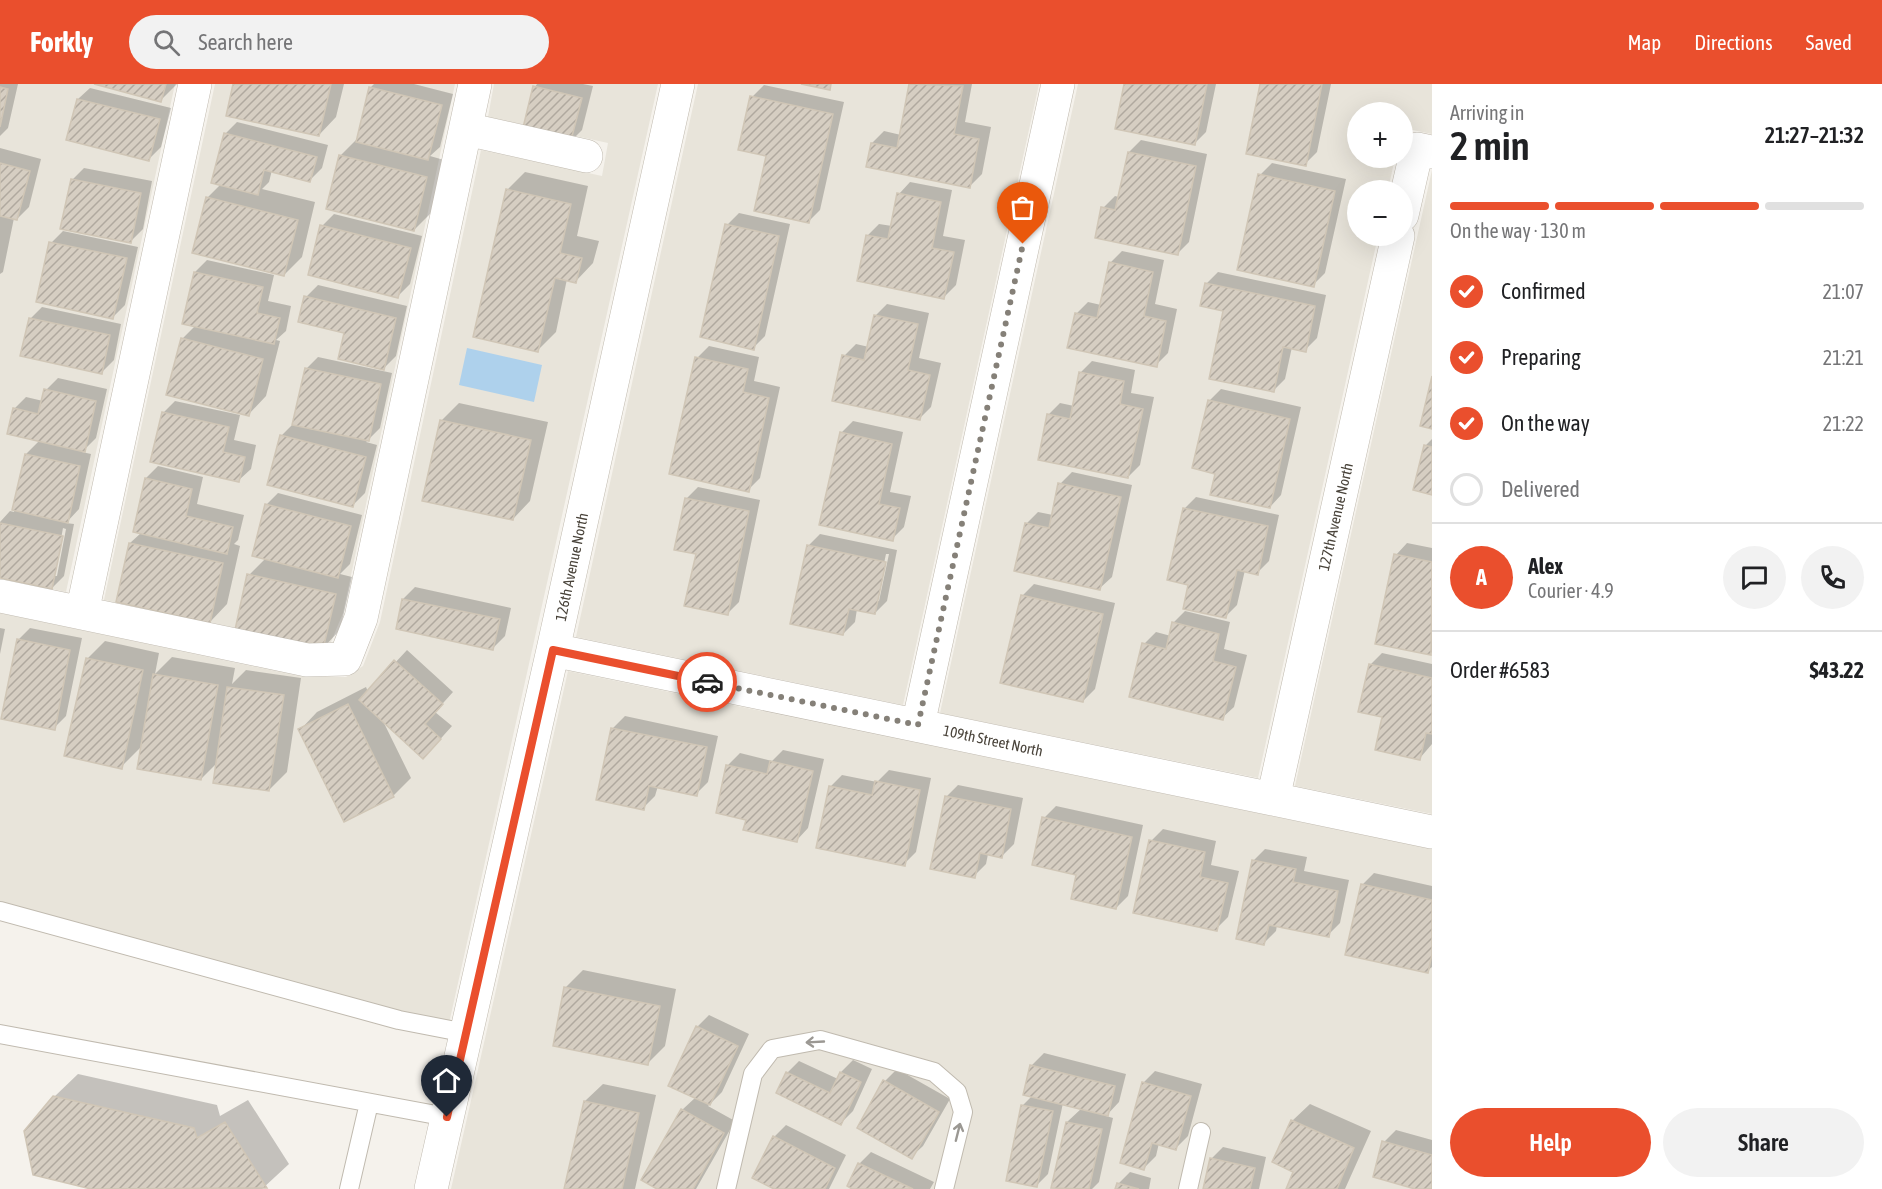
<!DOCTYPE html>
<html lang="en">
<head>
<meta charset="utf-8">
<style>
  :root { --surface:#fff; --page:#f2f2f2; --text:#202124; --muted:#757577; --line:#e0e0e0; --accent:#ea4f2d }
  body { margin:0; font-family:"Asap Condensed",sans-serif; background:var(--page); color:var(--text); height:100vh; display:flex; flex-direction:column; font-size:22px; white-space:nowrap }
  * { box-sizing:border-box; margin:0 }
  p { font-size:20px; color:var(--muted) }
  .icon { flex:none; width:33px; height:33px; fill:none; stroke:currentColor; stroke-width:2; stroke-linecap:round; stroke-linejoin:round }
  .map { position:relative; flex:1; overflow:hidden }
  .sheet { display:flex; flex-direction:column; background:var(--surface); width:450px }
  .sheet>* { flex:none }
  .tools { position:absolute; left:1347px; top:18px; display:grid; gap:12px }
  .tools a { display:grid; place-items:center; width:66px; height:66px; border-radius:50%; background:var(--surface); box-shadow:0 6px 24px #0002; font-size:30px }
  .pin { position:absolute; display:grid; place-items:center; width:51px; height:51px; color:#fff; margin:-62px -26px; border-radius:50% 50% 50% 0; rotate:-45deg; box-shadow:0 0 6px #0007 }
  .pin .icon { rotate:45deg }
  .courier { position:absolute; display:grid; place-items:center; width:60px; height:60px; margin:-30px; border:4px solid #ea4f2d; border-radius:50%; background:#fff; color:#222; box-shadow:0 2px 8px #0007 }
  .overview em { font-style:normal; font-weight:600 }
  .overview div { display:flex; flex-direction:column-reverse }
  .overview { display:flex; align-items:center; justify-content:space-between; height:102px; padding:0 18px }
  h1 { font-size:39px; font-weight:600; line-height:45px }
  .bar { display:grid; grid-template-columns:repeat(4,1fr); gap:9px 6px; align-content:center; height:72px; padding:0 18px }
  .bar i { height:8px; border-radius:4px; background:var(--line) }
  .bar .on { background:var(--accent) }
  .bar p { grid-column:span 4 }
  .line { display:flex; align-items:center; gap:15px; padding:0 18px; border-top:2px solid var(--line) }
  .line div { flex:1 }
  .round { display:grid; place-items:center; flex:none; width:63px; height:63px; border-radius:32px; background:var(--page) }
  ol { padding:0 18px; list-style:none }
  li { display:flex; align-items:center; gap:18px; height:66px }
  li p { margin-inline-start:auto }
  li .icon { padding:6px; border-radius:50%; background:var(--accent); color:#fff; stroke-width:4 }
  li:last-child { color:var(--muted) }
  li i { width:33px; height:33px; border:3px solid var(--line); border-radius:50% }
  .button { display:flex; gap:12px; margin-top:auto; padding:12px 18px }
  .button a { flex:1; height:69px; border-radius:36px; background:var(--accent); color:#fff; font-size:24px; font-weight:600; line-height:69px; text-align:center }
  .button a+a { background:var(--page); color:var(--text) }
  header { display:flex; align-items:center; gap:36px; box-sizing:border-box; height:84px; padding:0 30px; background:var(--accent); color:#fff }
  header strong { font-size:28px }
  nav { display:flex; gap:33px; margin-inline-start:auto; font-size:21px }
  .search { width:420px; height:54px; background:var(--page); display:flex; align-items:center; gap:15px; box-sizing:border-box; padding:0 21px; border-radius:33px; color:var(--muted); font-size:22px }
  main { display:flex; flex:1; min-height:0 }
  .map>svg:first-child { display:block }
  .residential { fill:#e8e4da }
  .water { fill:#aed1ec }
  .shadow { fill:#0003; fill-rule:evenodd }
  .building { fill:url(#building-hatch); stroke:#d0c6b6; stroke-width:1.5 }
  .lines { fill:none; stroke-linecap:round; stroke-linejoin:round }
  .lane-casing { stroke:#c0baaf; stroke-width:20 }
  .street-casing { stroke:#c0baaf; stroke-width:34 }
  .lane { stroke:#fff; stroke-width:18 }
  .street { stroke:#fff; stroke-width:33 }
  .oneway { stroke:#9b9893 }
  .done { stroke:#858078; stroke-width:6; stroke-dasharray:0 10.8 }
  .route { stroke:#ea4f2d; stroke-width:8 }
  .labels { text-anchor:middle; stroke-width:5; stroke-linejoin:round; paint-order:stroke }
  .street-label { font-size:15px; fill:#49433a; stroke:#fff }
</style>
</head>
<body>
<header>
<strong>Forkly</strong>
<div class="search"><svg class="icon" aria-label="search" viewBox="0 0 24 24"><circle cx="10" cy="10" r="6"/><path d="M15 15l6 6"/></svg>Search here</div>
<nav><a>Map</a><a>Directions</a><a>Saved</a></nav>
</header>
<main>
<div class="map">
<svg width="1432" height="1105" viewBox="0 0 1432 1105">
  <defs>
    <pattern id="building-hatch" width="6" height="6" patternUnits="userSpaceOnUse" patternTransform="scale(1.5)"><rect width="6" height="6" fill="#d6cec2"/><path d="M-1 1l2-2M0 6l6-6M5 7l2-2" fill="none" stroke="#b0a99f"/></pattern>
  </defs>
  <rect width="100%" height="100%" fill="#f5f2ec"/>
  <path class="residential" d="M0 0H175L66 508 0 494Z
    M215 0H455L343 529 331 558 309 559 104 516Z
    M494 0H658L448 944 0 822V529L304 593H346L363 582 380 538 481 66 602 92 608 59 488 33Z
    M698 0H1039L903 621 576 553Z
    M1078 0H1432V50L1403 44 1402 28H1358V74H1395L1388 106H1358V152H1378L1258 694 940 629Z
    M1432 86V730L1295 702Z
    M568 587 1432 765V1105H451Z"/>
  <path class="water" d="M467 264 542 281 534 318 459 301Z"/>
  <path class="shadow" d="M0 0H18L8 44 0 52Z
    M100 0H177L161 16Z
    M235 0H344L336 33 319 51Z
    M374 0H414L453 10 440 63 430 72 444 76 432 128 414 146 340 72 358 54 370 4Z
    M583 0 593 2 582 46 570 58 535 3 537 0Z
    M911 0H972L965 38 991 43 982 90 970 102 872 59 884 47 901 51Z
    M1126 0H1216L1206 48 1194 60Z
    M1262 0H1331L1317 68 1305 80Z
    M764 1 844 18 820 126 808 138 768 71 752 13Z
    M90 4 171 24 161 63 149 75 78 15Z
    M237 38 328 61 322 84 310 96 272 86 269 98 262 105 315 118 302 173 284 191 207 114 221 100 225 50Z
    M1141 56 1207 70 1189 158 1177 170 1103 124 1115 112 1119 113 1129 68Z
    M0 64 41 75 29 123 17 135 14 134 3 188 0 190Z
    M1272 79 1346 95 1325 189 1313 201 1260 91Z
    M84 84 152 97 143 145 131 157 72 96Z
    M525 88 588 102 577 152 599 157 593 179 576 197 567 195 556 248 538 266 507 106Z
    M910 98 952 106 943 152 965 156 956 201 944 213 867 152 879 140 892 142 899 110Z
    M739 129 790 140 765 252 753 264 727 141Z
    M334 130 422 152 410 200 398 212 322 142Z
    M63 147 138 163 125 221 113 233 51 159Z
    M1122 167 1164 176 1155 220 1177 225 1168 269 1156 281 1076 230 1088 218 1101 221 1110 179Z
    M207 176 274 191 268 217 291 222 286 247 276 256 280 257 266 312 249 330 182 255 196 241 195 188Z
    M1218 188 1326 211 1317 254 1305 266 1292 263 1285 295 1273 307 1224 226 1206 200Z
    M318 201 407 222 396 272 384 284 306 213Z
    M887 220 929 229 919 274 941 279 931 323 919 335 844 272 856 260 869 263 875 232Z
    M42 223 121 240 114 276 102 288 30 235Z
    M709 262 759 273 754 297 780 303 760 394 748 406 697 274Z
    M318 273 392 289 380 344 366 358 377 361 365 409 353 421 281 352 293 340 306 285Z
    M1092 277 1135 286 1131 309 1154 313 1140 381 1128 393 1048 331 1060 319 1074 322 1080 289Z
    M58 294 107 305 96 354 82 368 91 370 79 425 66 439 74 440 64 492 52 504 0 493V438L10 427 14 428 26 370 40 356 14 325 26 313 43 317 46 306ZM63 444 66 445 57 492H54Z
    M1221 305 1301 323 1281 411 1270 423 1217 388 1209 317Z
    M175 317 240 331 234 356 256 361 251 385 239 396 163 329Z
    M459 319 548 338 530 417 513 435 441 337Z
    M853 337 903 348 890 408 911 412 904 443 892 455 841 349Z
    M1432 355V409L1415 405 1425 362Z
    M158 382 203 393 197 420 244 431 238 456 234 460 240 462 227 520 210 538 130 459 141 449 134 447 146 394Z
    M1072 388 1132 401 1112 493 1100 504 1026 440 1038 428 1053 431 1060 400Z
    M698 403 760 416 739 518 727 530 697 469 686 415Z
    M278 409 362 431 350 480 340 490 352 493 340 546 323 564 249 491 266 474V421Z
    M1196 413 1279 431 1269 477 1257 489 1245 486 1237 521 1225 533 1190 500 1184 425Z
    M820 450 897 466 887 517 875 529 857 525 855 538 843 550 808 462ZM886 470H889L879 517H876Z
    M1407 459 1432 464V568L1430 570 1396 471Z
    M1034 500 1115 519 1095 605 1083 617 1022 512Z
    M415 503 511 524 505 552 493 564 403 515Z
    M1185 527 1230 538 1224 565 1247 571 1234 623 1222 634 1144 560 1156 548 1171 552 1173 539Z
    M0 544 5 545 0 570Z
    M30 544 82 554 66 632 54 644 18 556Z
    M105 557 159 569 155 590 172 573 235 584 232 600 246 586 301 594 287 688 269 706 218 678 201 695 142 662 121 683 87 575Z
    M407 566 453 608 435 628 452 642 435 661 382 635 411 694 393 712 300 646 317 628 366 603 368 608Z
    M1382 569 1432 580V660L1420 674 1384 632 1370 581Z
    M625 632 718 652 708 698 696 710 658 702 655 712 643 724 613 644Z
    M783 666 824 675 808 744 797 756 748 735 718 728 728 681 740 669 772 677Z
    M889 686 931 694 916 768 904 780 830 703 842 691 877 698Z
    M958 701 1023 714 1014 760 1002 772 988 770 986 780 974 792 946 713Z
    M1056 722 1143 741 1128 812 1116 824 1078 790 1044 734Z
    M1163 745 1216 757 1211 781 1239 787 1228 833 1216 845 1151 757Z
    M1265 765 1307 773 1304 787 1349 796 1340 839 1328 851 1277 841 1276 847 1264 859 1253 777Z
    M1374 789 1432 802V883L1427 887 1362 801Z
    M583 886 676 905 665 962 647 980 565 904Z
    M709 931 749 950 722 1008 708 1022 735 1037 696 1105H660L682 1026 696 1013 697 943Z
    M1044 969 1126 990 1119 1018 1106 1032 1113 1034 1099 1098 1092 1105H1063L1053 1103 1067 1038 1082 1024 1063 1019 1048 1090 1036 1102 1023 1021 1032 1012 1025 1010 1032 981Z
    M853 976 872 985 853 1027 841 1039 787 989 799 977 838 995 841 988Z
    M897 985 950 1015 923 1062 911 1073 885 997Z
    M1155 987 1202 1000 1188 1052 1176 1064 1159 1059 1156 1072 1144 1084 1143 999Z
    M78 990 217 1021 220 1032 248 1016 289 1080 262 1105H98L34 1090 54 1013Z
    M603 1000 656 1011 635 1105H566L585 1017Z
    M1310 1020 1371 1047 1345 1105H1287L1295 1087 1292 1037Z
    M786 1041 846 1071 829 1105H777L774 1053Z
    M1396 1046 1432 1056V1105H1421L1384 1058Z
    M1223 1063 1266 1073 1259 1105H1205L1211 1075Z
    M871 1068 934 1098 930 1105H856L859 1080Z
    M1130 1088 1151 1094 1149 1105H1117L1118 1100Z"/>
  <path class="building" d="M94 0H166L161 18Z
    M233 0H331L319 52 226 32Z
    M801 0H831L830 6Z
    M909 0 963 2 954 50 979 55 970 104 866 83 871 59 897 64Z
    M1124 0H1207L1195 61 1115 45Z
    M1260 0H1322L1306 82 1246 70Z
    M533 2 582 14 570 60 522 48Z
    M0 3 8 5 0 43Z
    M369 3 442 21 428 76 356 58Z
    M750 12 833 30 809 139 754 127 766 72 738 66Z
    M77 15 160 35 149 77 66 56Z
    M224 49 317 73 310 98 264 86 258 111 211 99Z
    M1128 68 1196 82 1178 171 1095 154 1101 123 1115 126Z
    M339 71 427 93 414 147 326 125Z
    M0 79 30 87 17 136 0 132Z
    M1258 90 1335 107 1314 203 1237 186Z
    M71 95 141 109 131 159 60 145Z
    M506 105 571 120 560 169 582 174 576 199 555 194 538 268 473 253Z
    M897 109 941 118 932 164 954 168 944 215 857 197 866 151 888 155Z
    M206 113 298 136 284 192 192 169Z
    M725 140 779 152 754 266 700 253Z
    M320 141 411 164 398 214 308 191Z
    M49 158 127 174 113 235 36 218Z
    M1109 178 1153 188 1144 232 1166 237 1157 283 1067 264 1075 229 1097 234Z
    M194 188 263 203 257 229 280 234 274 260 182 240Z
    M1205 199 1315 222 1306 268 1283 263 1274 308 1209 295 1223 227 1200 222Z
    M304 212 396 234 384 286 338 275 344 249 298 238Z
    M874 231 918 240 908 286 930 291 920 336 832 317 842 271 864 276Z
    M29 234 110 251 102 290 20 272Z
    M181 254 263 275 249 332 166 311Z
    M695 273 748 285 743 308 769 314 749 408 669 390Z
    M305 284 381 300 369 357 292 341Z
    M1079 288 1124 297 1120 320 1143 325 1128 394 1038 376 1047 330 1070 335Z
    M1432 292V345L1420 342Z
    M44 305 96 317 85 368 7 350 13 324 38 330Z
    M1208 316 1290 335 1270 424 1210 411 1215 390 1192 384Z
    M162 328 229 343 223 368 245 373 239 398 150 378Z
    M440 336 531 356 513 436 422 417Z
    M840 348 892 360 879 420 900 424 893 457 819 441Z
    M280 351 366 373 353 423 267 401Z
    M1424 361 1432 363V411L1413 406Z
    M25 370 80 382 68 439 12 426Z
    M145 394 192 405 186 432 233 443 227 470 133 448Z
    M1058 399 1121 413 1100 506 1014 487 1025 439 1049 444Z
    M685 414 749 427 728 531 684 522 696 470 674 466Z
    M265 420 351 442 338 494 252 472Z
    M1183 424 1268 442 1258 491 1237 486 1226 534 1183 525 1188 501 1167 496Z
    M0 439 63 452 52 505 0 494Z
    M129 459 223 479 210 539 116 518Z
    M807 461 886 478 875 530 849 525 843 551 790 540Z
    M1394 470 1432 478 1431 571 1375 560Z
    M247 490 336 510 323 565 235 546Z
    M1021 511 1103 530 1083 618 1000 599Z
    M402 515 500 535 493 566 396 545Z
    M1172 538 1219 550 1213 577 1236 583 1223 636 1129 613 1142 559 1166 565Z
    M17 555 70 566 55 646 1 635Z
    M86 574 143 586 122 685 64 672Z
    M394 576 443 620 425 640 441 655 423 675 359 616Z
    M1369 580 1432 594V650L1426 649 1420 676 1375 666 1382 633 1358 628Z
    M153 590 218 601 201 696 137 685Z
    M227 603 284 611 269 707 213 699Z
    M348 620 394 713 344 738 298 645Z
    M611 644 707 663 697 712 649 702 644 726 596 716Z
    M770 677 813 687 797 758 743 746 746 736 716 729 726 681 767 690Z
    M875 697 920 706 905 782 816 764 829 702 872 711Z
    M945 712 1011 725 1002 774 980 769 975 794 930 785Z
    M1042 733 1132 753 1116 825 1071 815 1076 791 1032 781Z
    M1149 756 1205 768 1200 793 1228 799 1217 847 1133 829Z
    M1252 776 1296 785 1293 798 1338 807 1329 853 1269 841 1264 861 1236 855Z
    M1361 800 1432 816V870L1428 889 1345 871Z
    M564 903 660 922 648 981 553 962Z
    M696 942 738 962 710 1021 668 1002Z
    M1030 981 1115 1002 1108 1032 1023 1011Z
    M786 988 830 1009 840 988 861 998 841 1041 776 1009Z
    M883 996 939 1028 912 1075 857 1044Z
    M1142 998 1191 1012 1176 1066 1152 1059 1144 1086 1120 1079Z
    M53 1012 194 1044 197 1054 225 1038 267 1104 91 1105 33 1091 24 1047Z
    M584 1017 639 1029 622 1105H564Z
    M1021 1021 1053 1027 1037 1103 1006 1097Z
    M681 1025 724 1049 693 1105H657L641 1096Z
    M1291 1036 1354 1064 1337 1105H1286L1293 1088 1272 1078Z
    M1066 1038 1102 1045 1089 1105 1051 1104Z
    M773 1052 835 1084 825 1105H774L752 1094Z
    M1382 1057 1432 1071V1105H1415L1373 1093Z
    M1210 1074 1255 1084 1250 1105H1203Z
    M858 1079 913 1105H852L847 1102Z
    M1117 1099 1139 1105H1115Z"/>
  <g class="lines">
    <defs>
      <path id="lane" d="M0 827 399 936 466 949
        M0 950 447 1033
        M349 1105 369 1019
        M726 1105 753 990 772 965 820 956 934 988 957 1008 963 1028 944 1105
        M1188 1105 1201 1048"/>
      <path id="street" d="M466 45 586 72
        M1402 131 1417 65 1432 68
        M0 512 307 576 345 575 361 534 475 0
        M82 529 195 0
        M553 566 1432 748
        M918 641 1058 0
        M1273 715 1398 152
        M431 1105 553 566 678 0"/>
    </defs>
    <use href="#lane" class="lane-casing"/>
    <use href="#street" class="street-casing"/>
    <use href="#lane" class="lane"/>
    <use href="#street" class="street"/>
  </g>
  <defs><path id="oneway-shaft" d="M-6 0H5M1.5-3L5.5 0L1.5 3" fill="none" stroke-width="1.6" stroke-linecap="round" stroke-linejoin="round" transform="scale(1.5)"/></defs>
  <g class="oneway">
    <use href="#oneway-shaft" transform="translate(815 958) rotate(177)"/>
    <use href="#oneway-shaft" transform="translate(958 1048) rotate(-76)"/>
  </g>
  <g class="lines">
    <path class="done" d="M707 598 918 641 1023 160"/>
    <path class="route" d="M447 1033 553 566 707 598"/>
  </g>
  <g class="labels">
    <g class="street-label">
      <text transform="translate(1336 433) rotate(-77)" y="5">127th Avenue North</text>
      <text transform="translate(572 483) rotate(-78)" y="5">126th Avenue North</text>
      <text transform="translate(993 657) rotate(12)" y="5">109th Street North</text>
    </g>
  </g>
</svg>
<div class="tools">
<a>+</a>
<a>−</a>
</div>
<div class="pin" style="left:1023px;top:160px;background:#ea580c"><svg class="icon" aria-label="bag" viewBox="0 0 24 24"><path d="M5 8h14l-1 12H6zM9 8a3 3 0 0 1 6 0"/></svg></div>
<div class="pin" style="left:447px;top:1033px;background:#1f2937"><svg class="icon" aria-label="home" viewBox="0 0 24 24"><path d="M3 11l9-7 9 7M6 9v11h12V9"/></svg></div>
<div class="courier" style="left:707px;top:598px"><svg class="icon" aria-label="car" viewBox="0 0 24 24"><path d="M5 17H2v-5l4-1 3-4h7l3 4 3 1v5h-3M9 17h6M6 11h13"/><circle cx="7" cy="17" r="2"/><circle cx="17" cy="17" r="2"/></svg></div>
</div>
<section class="sheet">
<div class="overview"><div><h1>2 min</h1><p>Arriving in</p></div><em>21:27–21:32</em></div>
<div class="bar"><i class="on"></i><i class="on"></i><i class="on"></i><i></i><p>On the way · 130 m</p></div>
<ol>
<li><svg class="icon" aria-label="check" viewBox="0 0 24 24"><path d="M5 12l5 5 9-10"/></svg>Confirmed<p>21:07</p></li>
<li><svg class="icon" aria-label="check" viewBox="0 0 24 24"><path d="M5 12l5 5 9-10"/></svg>Preparing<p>21:21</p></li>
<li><svg class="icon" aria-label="check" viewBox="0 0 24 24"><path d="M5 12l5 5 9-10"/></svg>On the way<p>21:22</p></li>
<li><i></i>Delivered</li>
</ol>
<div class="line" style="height:108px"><b class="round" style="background:var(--accent);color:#fff">A</b><div><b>Alex</b><p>Courier · 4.9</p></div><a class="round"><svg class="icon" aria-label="chat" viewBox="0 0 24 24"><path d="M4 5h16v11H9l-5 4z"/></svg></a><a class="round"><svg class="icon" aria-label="phone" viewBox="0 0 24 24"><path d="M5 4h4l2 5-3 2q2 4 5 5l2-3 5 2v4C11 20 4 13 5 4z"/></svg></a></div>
<div class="line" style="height:78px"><div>Order #6583</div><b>$43.22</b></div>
<div class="button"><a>Help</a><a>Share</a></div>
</section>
</main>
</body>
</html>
